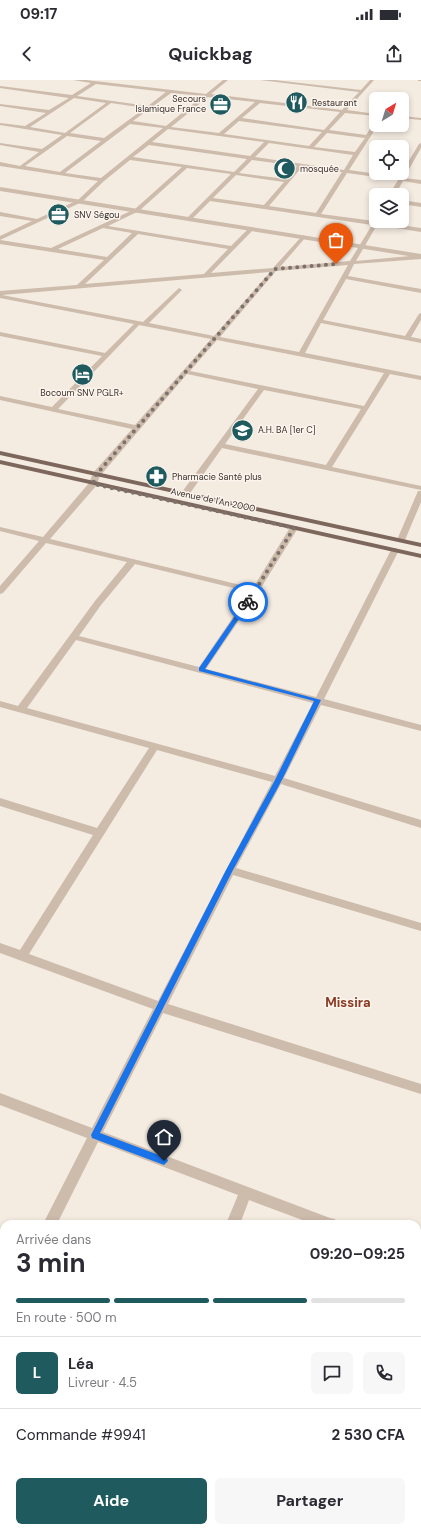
<!DOCTYPE html>
<html lang="fr">
<head>
<meta charset="utf-8">
<style>
  :root { --surface:#fff; --page:#f7f7f7; --text:#2b2b33; --muted:#7c7c81; --line:#e1e1e2; --accent:#1f5a5e }
  body { margin:0; font-family:"DM Sans",sans-serif; background:var(--page); color:var(--text); height:100vh; display:flex; flex-direction:column; font-size:15px; white-space:nowrap }
  * { box-sizing:border-box; margin:0 }
  p { font-size:13px; color:var(--muted) }
  .icon { flex:none; width:22px; height:22px; fill:none; stroke:currentColor; stroke-width:2; stroke-linecap:round; stroke-linejoin:round }
  .map { position:relative; flex:1; overflow:hidden }
  .drawer { position:absolute; left:0px; top:1140px; width:421px; height:312px; display:flex; flex-direction:column; background:var(--surface); border-radius:12px 12px 0 0; box-shadow:0 2px 6px #0003 }
  .drawer>* { flex:none }
  .needle { width:26px; rotate:38deg }
  .fabs { position:absolute; left:369px; top:12px; display:grid; gap:8px }
  .fabs a { display:grid; place-items:center; width:40px; height:40px; border-radius:6px; background:var(--surface); box-shadow:0 2px 6px #0003; font-size:20px }
  .pin { position:absolute; display:grid; place-items:center; width:34px; height:34px; color:#fff; margin:-41px -17px; border-radius:50% 50% 50% 0; rotate:-45deg; box-shadow:0 0 4px #0007 }
  .pin .icon { rotate:45deg }
  .courier { position:absolute; display:grid; place-items:center; width:40px; height:40px; margin:-20px; border:3px solid #1a73e8; border-radius:50%; background:#fff; color:#222; box-shadow:0 1px 5px #0007 }
  .overview em { font-style:normal; font-weight:700 }
  .overview div { display:flex; flex-direction:column-reverse }
  .overview { display:flex; align-items:center; justify-content:space-between; height:68px; padding:0 16px }
  h1 { font-size:26px; font-weight:700; line-height:30px }
  .bar { display:grid; grid-template-columns:repeat(4,1fr); gap:6px 4px; align-content:center; height:48px; padding:0 16px }
  .bar i { height:5px; border-radius:3px; background:var(--line) }
  .bar .active { background:var(--accent) }
  .bar p { grid-column:span 4 }
  .line { display:flex; align-items:center; gap:10px; padding:0 16px; border-top:1px solid var(--line) }
  .line div { flex:1 }
  .round { display:grid; place-items:center; flex:none; width:42px; height:42px; border-radius:6px; background:var(--page) }
  .primary-button { display:flex; gap:8px; margin-top:auto; padding:8px 16px }
  .primary-button a { flex:1; height:46px; border-radius:6px; background:var(--accent); color:#fff; font-size:16px; font-weight:700; line-height:46px; text-align:center }
  .primary-button a+a { background:var(--page); color:var(--text) }
  .status { display:flex; justify-content:space-between; align-items:center; height:28px; padding:0 20px; background:var(--surface); direction:ltr }
  .status svg { height:11px; fill:currentColor }
  header { display:flex; justify-content:space-between; align-items:center; height:52px; padding:0 16px; background:var(--surface); font-size:18px; font-weight:700 }
  .map>svg:first-child { display:block }
  .lines { fill:none; stroke-linecap:round; stroke-linejoin:round }
  .minor { fill:#cdbbac; fill-rule:evenodd }
  .tertiary { fill:#cdbbac; fill-rule:evenodd }
  .primary { fill:#7d675c; fill-rule:evenodd }
  .route { fill:#1a73e8 }
  .done { stroke:#7c716b; stroke-width:4; stroke-dasharray:0 7.2 }
  .labels { text-anchor:middle; stroke-width:3; stroke-linejoin:round; paint-order:stroke }
  .far-poi-label { font-size:9px; fill:#3b302b; stroke:#fbf5ee; text-anchor:start }
  .far-street-label { font-size:9px; fill:#3b302b; stroke:#fbf5ee }
  .quarter-label { font-size:13px; font-weight:bold; fill:#8c3b22; stroke:#fbf5ee }
</style>
</head>
<body>
<div class="status"><b>09:17</b><svg viewBox="0 0 49 12"><path d="M0 12V9h3v3zM5 12V6h3v6zM10 12V3h3v9zM15 12V0h3v12zM26 1h20v11H26zM47 4h2v5h-2z"/></svg></div>
<header><svg class="icon" aria-label="back" viewBox="0 0 24 24"><path d="M15 5l-7 7 7 7"/></svg>Quickbag<svg class="icon" aria-label="share" viewBox="0 0 24 24"><path d="M12 15V3M7 8l5-5 5 5M5 13v7h14v-7"/></svg></header>
<div class="map">
<svg width="421" height="1452" viewBox="0 0 421 1452">
  <rect width="100%" height="100%" fill="#f4ebe1"/>
  <g class="lines">
    <path class="minor" d="M73 0H86L206 14 223 0H228L211 14 342 30 359 12 260 0H274L361 10 370 0H374L347 30 376 34V36L345 33 329 50 366 55 374 43 378 45 349 90 399 97 419 64 421 63V68L404 98 421 100V104L403 101 395 115H389L398 100 347 93 321 134 374 141 376 140V141H380L379 142 421 148V152L377 145 356 181 421 175V179L354 184 348 196 421 209V213L346 199 323 240 405 256 419 234 421 233V240L411 257 421 259V263L321 243 305 273 421 296V300L390 294 332 387 421 406V410L222 368 188 416H182V412L258 309 187 294 100 396 96 406 50 459 253 508 291 446H297L298 448 259 511 206 589 316 617 391 470 395 468 399 470 324 619 421 645V651L321 625 284 698 421 740V748L281 704 236 788 421 843V851L233 795 168 924 421 1004V1014L163 933 103 1052 330 1138 335 1139 337 1144H313L249 1120 240 1144H226L238 1115 98 1062 57 1144H43L87 1058 0 1025V1013L92 1048 153 929 0 873V863L20 870 93 755 0 726V718L97 748 149 668 0 627V621L18 626 95 521 127 482 46 463 3 513 0 514V506L39 461 0 451V447L43 457 89 403 93 393 132 349 0 320V316L52 327 102 276 0 256V252L105 273 134 244 0 218V211L77 205 104 180 0 164V160L51 168 135 129 182 87 130 80 104 101 82 122 0 160V156L32 141 0 136V132L37 139 78 120 98 101 0 86V82L20 86 39 72 0 65V63L42 69 62 55 0 45V43L25 46 46 33 0 26V24L49 30 69 18 0 8V6L72 15 91 3ZM96 4 166 12 148 26 77 16ZM171 13 203 16 166 46 133 41ZM208 17 255 22 219 53 171 47ZM74 18 106 23 65 53 30 47ZM111 23 145 28 104 58 70 53ZM260 23 340 32 324 50 242 38ZM239 41 322 52 309 66 224 54ZM130 44 163 48 101 98 65 93ZM168 49 264 62 250 76 152 62ZM327 53 365 58 355 72 314 67ZM67 56 101 61 60 92 25 86ZM269 63 353 75 344 90 255 77ZM149 65 247 79 234 92 133 77ZM252 80 297 86 286 99 239 93ZM302 87 342 92 316 133 269 126ZM187 88 231 94 187 138V140H191L210 121 372 145 350 181 280 187 305 158 306 157 303 155 273 188 211 193 253 150V148H249L231 166 108 146 139 131ZM236 95 284 102 264 125 213 118ZM103 148 132 153 107 177 58 169ZM138 154 228 169 204 194 85 204ZM348 185 299 272 220 257 276 191ZM270 192 214 256 149 243 182 210 179 208 143 242 2 215ZM139 245 211 259 135 345 58 329ZM217 260 384 293 364 326 190 291ZM264 310 361 329 326 385 225 364ZM135 484 250 512 199 587 79 556 101 525ZM76 560 313 623 275 696 27 628ZM157 670 272 702 158 921 29 874Z
      M418 0H421V1H418Z
      M402 36 421 38V40L402 38Z
      M402 120 421 123V127L402 124Z
      M418 411H421V422L405 460 404 462H398L397 460Z
      M417 1170 421 1171V1185L417 1184Z
      M4 1229V1249L0 1251V1231Z
      M417 1367 421 1368V1384L417 1383Z
      M108 1448H124L123 1452H107Z
      M384 1448H400L399 1452H383Z"/>
    <path class="tertiary" d="M0 107 421 174V178L0 111Z"/>
    <path class="primary" d="M0 371 421 463V467L0 375Z
      M0 380 421 474V478L0 384Z"/>
  </g>
  <path class="route" d="M246 520 250 522 205 589 321 620 282 700 233 790 100 1053 167 1078 168 1081 164 1085 92 1058 91 1055 226 790 275 700 314 621 199 591V588Z"/>
  <g class="lines">
    <path class="done" d="M248 522 294 448 93 404 96 395 275 189 336 184"/>
  </g>
  <defs>
    <symbol id="restaurant-disc" viewBox="-11 -11 22 22"><circle r="9.5" fill="#1f5a5e" stroke="#fbf5ee"/><path d="M-5-6h1v4h1v-4h1v4h1v-4h1v5L-1.5 .5V6h-2V.5L-5-1ZM5-6V6H3V1.5H1.5Q1.5-4 5-6Z" fill="#fff"/></symbol>
    <symbol id="office-disc" viewBox="-11 -11 22 22"><circle r="9.5" fill="#1f5a5e" stroke="#fbf5ee"/><path d="M-6-3h4V-5.5h4V-3h4V5H-6ZM-1-4.5V-3h2v-1.5ZM-6 0V1H6V0Z" fill="#fff"/></symbol>
    <symbol id="mosque-disc" viewBox="-11 -11 22 22"><circle r="9.5" fill="#1f5a5e" stroke="#fbf5ee"/><path d="M3.5-4.9A6 6 0 1 0 3.5 4.9A5 5 0 1 1 3.5-4.9Z" fill="#fff"/></symbol>
    <symbol id="hotel-disc" viewBox="-11 -11 22 22"><circle r="9.5" fill="#1f5a5e" stroke="#fbf5ee"/><path d="M-6-4.5h1.5V1H6V5H4.5V3h-9V5H-6ZM-4 0a1.8 1.8 0 1 1 3.6 0ZM.5 0V-2.5h3Q6-2.5 6 0Z" fill="#fff"/></symbol>
    <symbol id="school-disc" viewBox="-11 -11 22 22"><circle r="9.5" fill="#1f5a5e" stroke="#fbf5ee"/><path d="M0-5L7-2L0 1L-7-2ZM-4 1L0 2.5L4 1V4Q0 6-4 4Z" fill="#fff"/></symbol>
    <symbol id="pharmacy-disc" viewBox="-11 -11 22 22"><circle r="9.5" fill="#1f5a5e" stroke="#fbf5ee"/><path d="M-2-6h4v4h4v4h-4v4h-4v-4h-4v-4h4Z" fill="#fff"/></symbol>
  </defs>
  <g fill-rule="evenodd">
    <use href="#restaurant-disc" x="284" y="10" width="25" height="25"/>
    <use href="#office-disc" x="208" y="12" width="25" height="25"/>
    <use href="#mosque-disc" x="272" y="76" width="25" height="25"/>
    <use href="#office-disc" x="46" y="122" width="25" height="25"/>
    <use href="#hotel-disc" x="70" y="282" width="25" height="25"/>
    <use href="#school-disc" x="230" y="338" width="25" height="25"/>
    <use href="#pharmacy-disc" x="144" y="384" width="25" height="25"/>
  </g>
  <g class="labels">
    <g class="far-poi-label">
      <text x="206" y="22" text-anchor="end">Secours<tspan x="206" dy="10">Islamique France</tspan></text>
      <text x="312" y="26">Restaurant</text>
      <text x="300" y="92">mosquée</text>
      <text x="74" y="138">SNV Ségou</text>
      <text x="82" y="316" text-anchor="middle">Bocoum SNV PGLR+</text>
      <text x="258" y="353">A.H. BA [1er C]</text>
      <text x="172" y="400">Pharmacie Santé plus</text>
    </g>
    <g class="far-street-label">
      <text transform="translate(213 420) rotate(12)" y="3">Avenue de l'An 2000</text>
    </g>
    <g class="quarter-label">
      <text x="348" y="927">Missira</text>
    </g>
  </g>
</svg>
<div class="fabs">
<a><svg class="needle" viewBox="-14 -14 28 28"><path d="M0-13l5 13h-10z" fill="#e53935"/><path d="M0 13l5-13h-10z" fill="#7c7c81"/></svg></a>
<a><svg class="icon" aria-label="locate" viewBox="0 0 24 24"><circle cx="12" cy="12" r="6"/><path d="M12 2v4M12 18v4M2 12h4M18 12h4"/></svg></a>
<a><svg class="icon" aria-label="layers" viewBox="0 0 24 24"><path d="M12 4l9 5-9 5-9-5zM3 14l9 5 9-5"/></svg></a>
</div>
<div class="pin" style="left:336px;top:184px;background:#ea580c"><svg class="icon" aria-label="bag" viewBox="0 0 24 24"><path d="M5 8h14l-1 12H6zM9 8a3 3 0 0 1 6 0"/></svg></div>
<div class="pin" style="left:164px;top:1081px;background:#1f2937"><svg class="icon" aria-label="home" viewBox="0 0 24 24"><path d="M3 11l9-7 9 7M6 9v11h12V9"/></svg></div>
<div class="courier" style="left:248px;top:522px"><svg class="icon" aria-label="bike" viewBox="0 0 24 24"><circle cx="6" cy="16" r="4"/><circle cx="18" cy="16" r="4"/><path d="M6 16l4-8h5l3 8M10 8l3 8H6M13 5h3"/></svg></div>
<section class="drawer">
<div class="overview"><div><h1>3 min</h1><p>Arrivée dans</p></div><em>09:20–09:25</em></div>
<div class="bar"><i class="active"></i><i class="active"></i><i class="active"></i><i></i><p>En route · 500 m</p></div>
<div class="line" style="height:72px"><b class="round" style="background:var(--accent);color:#fff">L</b><div><b>Léa</b><p>Livreur · 4.5</p></div><a class="round"><svg class="icon" aria-label="chat" viewBox="0 0 24 24"><path d="M4 5h16v11H9l-5 4z"/></svg></a><a class="round"><svg class="icon" aria-label="phone" viewBox="0 0 24 24"><path d="M5 4h4l2 5-3 2q2 4 5 5l2-3 5 2v4C11 20 4 13 5 4z"/></svg></a></div>
<div class="line" style="height:52px"><div>Commande #9941</div><b>2 530 CFA</b></div>
<div class="primary-button"><a>Aide</a><a>Partager</a></div>
</section>
</div>
</body>
</html>
